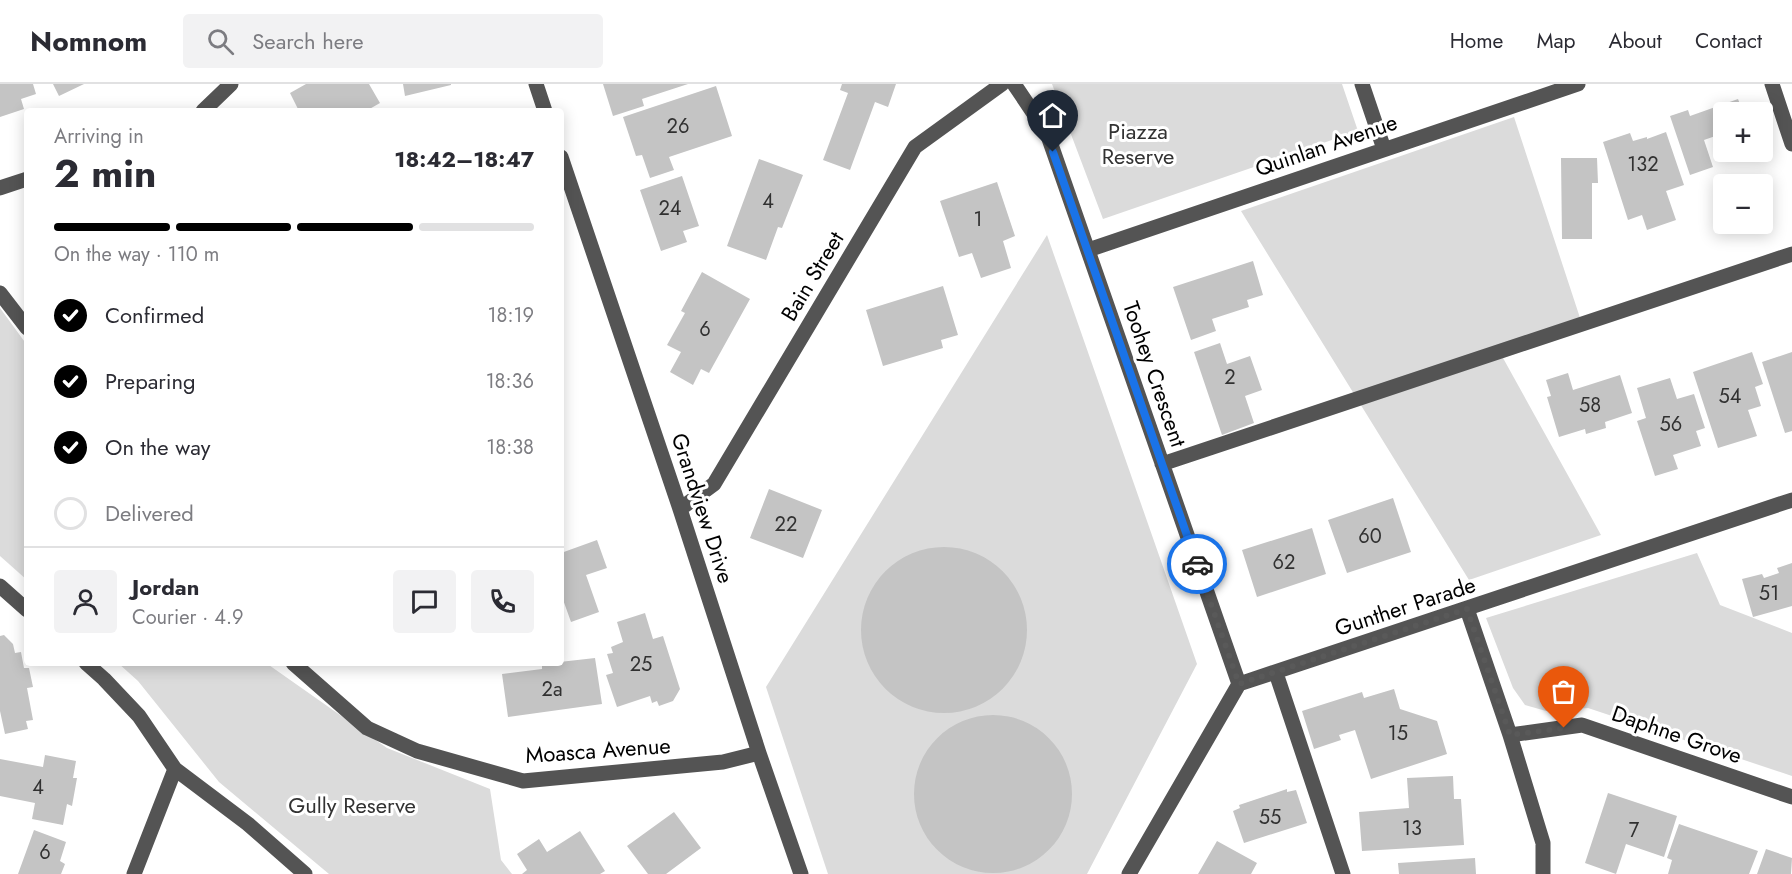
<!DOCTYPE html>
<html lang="en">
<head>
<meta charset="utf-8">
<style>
  :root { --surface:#fff; --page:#f2f2f3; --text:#2b2b33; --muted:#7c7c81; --line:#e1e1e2; --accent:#000 }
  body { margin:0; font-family:Jost,sans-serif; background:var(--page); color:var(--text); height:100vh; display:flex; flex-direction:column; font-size:22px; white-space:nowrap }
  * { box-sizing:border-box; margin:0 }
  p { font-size:20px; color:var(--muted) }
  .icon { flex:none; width:33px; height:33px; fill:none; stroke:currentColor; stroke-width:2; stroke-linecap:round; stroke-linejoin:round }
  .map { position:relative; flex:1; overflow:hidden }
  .sheet { position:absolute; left:24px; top:24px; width:540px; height:558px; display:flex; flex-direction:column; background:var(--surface); border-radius:6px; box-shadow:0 3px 15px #0003 }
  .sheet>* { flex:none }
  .fabs { position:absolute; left:1713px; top:18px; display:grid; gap:12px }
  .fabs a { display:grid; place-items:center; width:60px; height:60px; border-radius:6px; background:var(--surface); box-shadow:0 3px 15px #0003; font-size:30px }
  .pin { position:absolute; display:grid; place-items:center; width:51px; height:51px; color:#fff; margin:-62px -26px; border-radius:50% 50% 50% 0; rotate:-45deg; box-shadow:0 0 6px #0007 }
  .pin .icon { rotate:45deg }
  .courier { position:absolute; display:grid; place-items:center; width:60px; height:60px; margin:-30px; border:4px solid #1a73e8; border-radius:50%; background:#fff; color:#222; box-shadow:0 2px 8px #0007 }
  .head em { font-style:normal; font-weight:700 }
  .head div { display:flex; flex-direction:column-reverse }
  .head { display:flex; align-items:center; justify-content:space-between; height:102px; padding:0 30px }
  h1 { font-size:39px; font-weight:700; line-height:45px }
  .bar { display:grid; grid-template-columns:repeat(4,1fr); gap:9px 6px; align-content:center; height:72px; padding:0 30px }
  .bar i { height:8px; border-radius:4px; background:var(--line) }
  .bar .on { background:var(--accent) }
  .bar p { grid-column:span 4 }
  .line { display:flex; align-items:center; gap:15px; padding:0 30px; border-top:2px solid var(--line) }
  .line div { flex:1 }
  .round { display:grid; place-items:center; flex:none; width:63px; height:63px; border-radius:6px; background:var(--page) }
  ol { padding:0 30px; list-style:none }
  li { display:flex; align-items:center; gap:18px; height:66px }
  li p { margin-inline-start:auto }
  li .icon { padding:6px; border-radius:50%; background:var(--accent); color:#fff; stroke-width:4 }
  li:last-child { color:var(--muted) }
  li i { width:33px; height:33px; border:3px solid var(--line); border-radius:50% }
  header { display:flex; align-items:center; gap:36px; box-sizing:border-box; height:84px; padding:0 30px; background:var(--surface); border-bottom:2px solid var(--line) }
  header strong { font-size:28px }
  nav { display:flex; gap:33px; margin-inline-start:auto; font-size:21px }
  .search { width:420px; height:54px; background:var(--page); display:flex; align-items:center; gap:15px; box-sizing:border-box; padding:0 21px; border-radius:6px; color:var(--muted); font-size:22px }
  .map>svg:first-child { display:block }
  .green { fill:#dbdbdb }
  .building { fill:#c4c4c4 }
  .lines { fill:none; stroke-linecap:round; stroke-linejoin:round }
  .minor { stroke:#545454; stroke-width:15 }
  .done { stroke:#595959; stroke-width:6; stroke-dasharray:0 10.8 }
  .route { stroke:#1a73e8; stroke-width:8 }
  .labels { text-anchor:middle; stroke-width:6; stroke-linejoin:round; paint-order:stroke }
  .number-label { font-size:20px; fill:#313131 }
  .park-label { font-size:22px; fill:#323232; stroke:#fff }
  .street-label { font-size:22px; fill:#000; stroke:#fff }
</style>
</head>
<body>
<header>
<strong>Nomnom</strong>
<div class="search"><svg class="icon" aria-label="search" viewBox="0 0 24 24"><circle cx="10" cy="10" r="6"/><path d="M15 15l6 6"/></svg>Search here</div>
<nav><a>Home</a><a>Map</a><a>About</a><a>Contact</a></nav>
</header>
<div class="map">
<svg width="1792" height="790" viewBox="0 0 1792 790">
  <rect width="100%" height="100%" fill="#fff"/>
  <path class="green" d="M1052 0H1342L1358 47 1103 135Z
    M1514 33 1584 246 1503 274 1601 451 1469 496 1241 127Z
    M1047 151 1197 580 1087 790H828L766 603Z
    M0 224 27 261V496L0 472Z
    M1697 469 1720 521 1792 549V692L1588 624 1546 627 1525 621 1513 604 1486 534Z
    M118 579H266L387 664 490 705 501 776 512 790H329L219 698 138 597Z"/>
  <path class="building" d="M0 0H33L36 10 21 15 24 25 0 33Z
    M53 0H84L59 12Z
    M306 0H369L380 19 366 27H299L290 9Z
    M403 0H451V1L405 12Z
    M603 0H688L642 15 644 22 613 32Z
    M842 0H896L888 23 875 18 850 86 823 76 848 9 840 6Z
    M716 2 732 52 669 73 674 86 650 94 642 71 636 72 623 33Z
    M1738 15 1743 28H1724V49L1704 56 1713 83 1690 91 1670 32 1688 26 1690 32Z
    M1666 48 1684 101 1666 107 1676 136 1647 146 1642 131 1628 136 1603 58 1630 49 1633 57 1647 53V55Z
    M1561 74H1597L1598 99H1592V155H1562Z
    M759 75 803 91 782 144 778 143 766 176 727 162Z
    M682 92 699 142 683 147 687 158 661 167 640 106Z
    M997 98 1015 152 1003 157 1011 184 981 194 972 169 959 173 940 117Z
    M1253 177 1263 211 1247 216 1249 223 1212 235 1216 247 1191 256 1173 203Z
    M702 188 750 215 709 289 701 285 693 301 670 288 681 268 667 261 685 229 681 227Z
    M943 202 958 251 941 256 943 264 883 282 866 226Z
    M1220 259 1227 280 1250 272 1262 306 1245 312 1254 339 1222 351 1194 268Z
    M1752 268 1763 300 1755 303 1761 322 1748 326 1757 352 1718 364 1693 288Z
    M1792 268V347L1785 349 1762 278Z
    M1568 289 1573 306 1620 291 1632 329 1605 338 1606 344 1586 350 1585 345 1559 353 1547 313 1551 312 1546 296Z
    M1670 294 1677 315 1694 310 1705 344 1696 347 1701 362 1673 371 1678 385 1655 392 1637 337 1646 334 1637 304Z
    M769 405 822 426 803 474 750 454Z
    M1393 414 1411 468 1347 489 1328 436Z
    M1312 444 1326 490 1257 513 1242 466Z
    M597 456 607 484 586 491 599 528 571 538 561 510V469Z
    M861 546a83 83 0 1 1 166 0a83 83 0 1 1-166 0Z
    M1792 479V522L1753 533 1742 495 1762 490 1764 494 1779 489 1777 484Z
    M645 529 653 555 663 552 680 605 673 617 659 622 657 617 652 619 650 612 617 623 606 591 613 589 607 570 613 569 611 563 623 558 617 538Z
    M4 551 13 560 15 569 21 568 24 584H29L33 603 27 604 33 636 26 637 28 645 5 650 0 627V552Z
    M595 574 602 620 508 633 502 590 542 585V580Z
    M1394 605 1400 625 1437 637 1447 670 1371 695 1355 646 1339 651 1341 656 1314 665 1302 627 1362 608 1364 614Z
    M914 710a79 79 0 1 1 158 0a79 79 0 1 1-158 0Z
    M45 671 76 677 73 694H77L72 722 67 720 63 741 32 735 35 719 0 712V675L43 683Z
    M1453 692 1454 715H1461L1464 761 1362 767 1359 728 1409 724 1407 694Z
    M1287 705V708L1296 706 1307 739 1244 759 1233 727 1240 724 1239 721Z
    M1608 709 1677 732 1664 773 1626 760 1616 790 1585 779Z
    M674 728 701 764 666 790H648L627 762Z
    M1679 740 1758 767 1749 790H1668L1672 776 1667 774Z
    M34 746 66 758 60 777 65 780 61 790H18Z
    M580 747 605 787 600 790H522L527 786 517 770 539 755 547 768Z
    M1217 757 1257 779 1251 790H1198Z
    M1766 765 1792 774 1791 790H1757Z
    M1475 774 1476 790H1399L1398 779Z"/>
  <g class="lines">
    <path class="minor" d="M536 0 545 27
      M1014 0 1047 49 1239 600
      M1362 0 1384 65
      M1772 0 1792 60
      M203 27 231 0
      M561 73 680 425 759 669 801 790
      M0 104 27 95
      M1088 166 1578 0
      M0 209 27 244
      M1162 380 1792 170
      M680 425 714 400 915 63 1002 0
      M0 502 27 526
      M1467 525 1510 651 1543 759V790
      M86 579 104 595 139 632 175 685 248 740 305 790
      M293 579 367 644 417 667 523 697 723 678 759 669
      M1276 589 1343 790
      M1510 651 1582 641 1792 713
      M134 790 175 685
      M1129 790 1239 600 1792 416"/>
  </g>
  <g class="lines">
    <path class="done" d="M1197 480 1239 600 1467 525 1510 651 1564 644"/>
    <path class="route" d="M1053 68 1197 480"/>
  </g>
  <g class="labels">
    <g class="number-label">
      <text x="678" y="49">26</text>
      <text x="1643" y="87">132</text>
      <text x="768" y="124">4</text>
      <text x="670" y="131">24</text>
      <text x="978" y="142">1</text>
      <text x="705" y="252">6</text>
      <text x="1230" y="300">2</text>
      <text x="1730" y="319">54</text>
      <text x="1590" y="328">58</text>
      <text x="1671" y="347">56</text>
      <text x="786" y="447">22</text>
      <text x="1370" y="459">60</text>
      <text x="1284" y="485">62</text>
      <text x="1769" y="516">51</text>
      <text x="641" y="587">25</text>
      <text x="552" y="612">2a</text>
      <text x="1398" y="656">15</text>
      <text x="38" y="710">4</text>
      <text x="1270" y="740">55</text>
      <text x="1412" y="751">13</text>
      <text x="1634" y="753">7</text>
      <text x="45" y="775">6</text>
    </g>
    <g class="park-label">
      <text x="1138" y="55">Piazza<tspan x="1138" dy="25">Reserve</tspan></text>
      <text x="352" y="729">Gully Reserve</text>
    </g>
    <g class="street-label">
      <text transform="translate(1326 61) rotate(-19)" y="8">Quinlan Avenue</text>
      <text transform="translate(812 192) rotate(-59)" y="8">Bain Street</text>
      <text transform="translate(1155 290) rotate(71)" y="8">Toohey Crescent</text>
      <text transform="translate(703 424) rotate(72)" y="8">Grandview Drive</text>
      <text transform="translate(1405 522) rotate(-18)" y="8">Gunther Parade</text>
      <text transform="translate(1677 650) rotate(19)" y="8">Daphne Grove</text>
      <text transform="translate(598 666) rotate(-4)" y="8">Moasca Avenue</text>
    </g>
  </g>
</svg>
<div class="fabs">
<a>+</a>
<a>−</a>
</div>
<div class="pin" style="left:1564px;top:644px;background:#ea580c"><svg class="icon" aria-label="bag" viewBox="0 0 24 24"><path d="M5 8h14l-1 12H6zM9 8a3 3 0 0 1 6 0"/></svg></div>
<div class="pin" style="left:1053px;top:68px;background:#1f2937"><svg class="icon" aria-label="home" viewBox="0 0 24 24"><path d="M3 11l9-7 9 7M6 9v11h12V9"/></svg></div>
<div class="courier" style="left:1197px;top:480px"><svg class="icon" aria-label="car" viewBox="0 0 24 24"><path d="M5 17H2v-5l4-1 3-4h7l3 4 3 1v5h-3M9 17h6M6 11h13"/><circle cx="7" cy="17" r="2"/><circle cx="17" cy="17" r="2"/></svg></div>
<section class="sheet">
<div class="head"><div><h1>2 min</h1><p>Arriving in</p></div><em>18:42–18:47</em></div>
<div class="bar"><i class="on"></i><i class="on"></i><i class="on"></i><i></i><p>On the way · 110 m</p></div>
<ol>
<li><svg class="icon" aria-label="check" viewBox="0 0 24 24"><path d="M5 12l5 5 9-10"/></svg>Confirmed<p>18:19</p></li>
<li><svg class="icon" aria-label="check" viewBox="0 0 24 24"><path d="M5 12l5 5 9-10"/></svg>Preparing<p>18:36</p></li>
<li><svg class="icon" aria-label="check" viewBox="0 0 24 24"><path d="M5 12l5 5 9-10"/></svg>On the way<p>18:38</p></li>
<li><i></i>Delivered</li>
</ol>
<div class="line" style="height:108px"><a class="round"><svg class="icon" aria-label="person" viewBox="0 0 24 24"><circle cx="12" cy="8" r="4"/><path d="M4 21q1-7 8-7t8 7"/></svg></a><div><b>Jordan</b><p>Courier · 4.9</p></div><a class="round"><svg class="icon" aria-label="chat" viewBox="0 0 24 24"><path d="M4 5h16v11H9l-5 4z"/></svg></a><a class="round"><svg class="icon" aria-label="phone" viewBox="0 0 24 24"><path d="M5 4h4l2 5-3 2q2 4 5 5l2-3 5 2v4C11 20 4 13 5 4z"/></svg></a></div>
</section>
</div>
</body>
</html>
